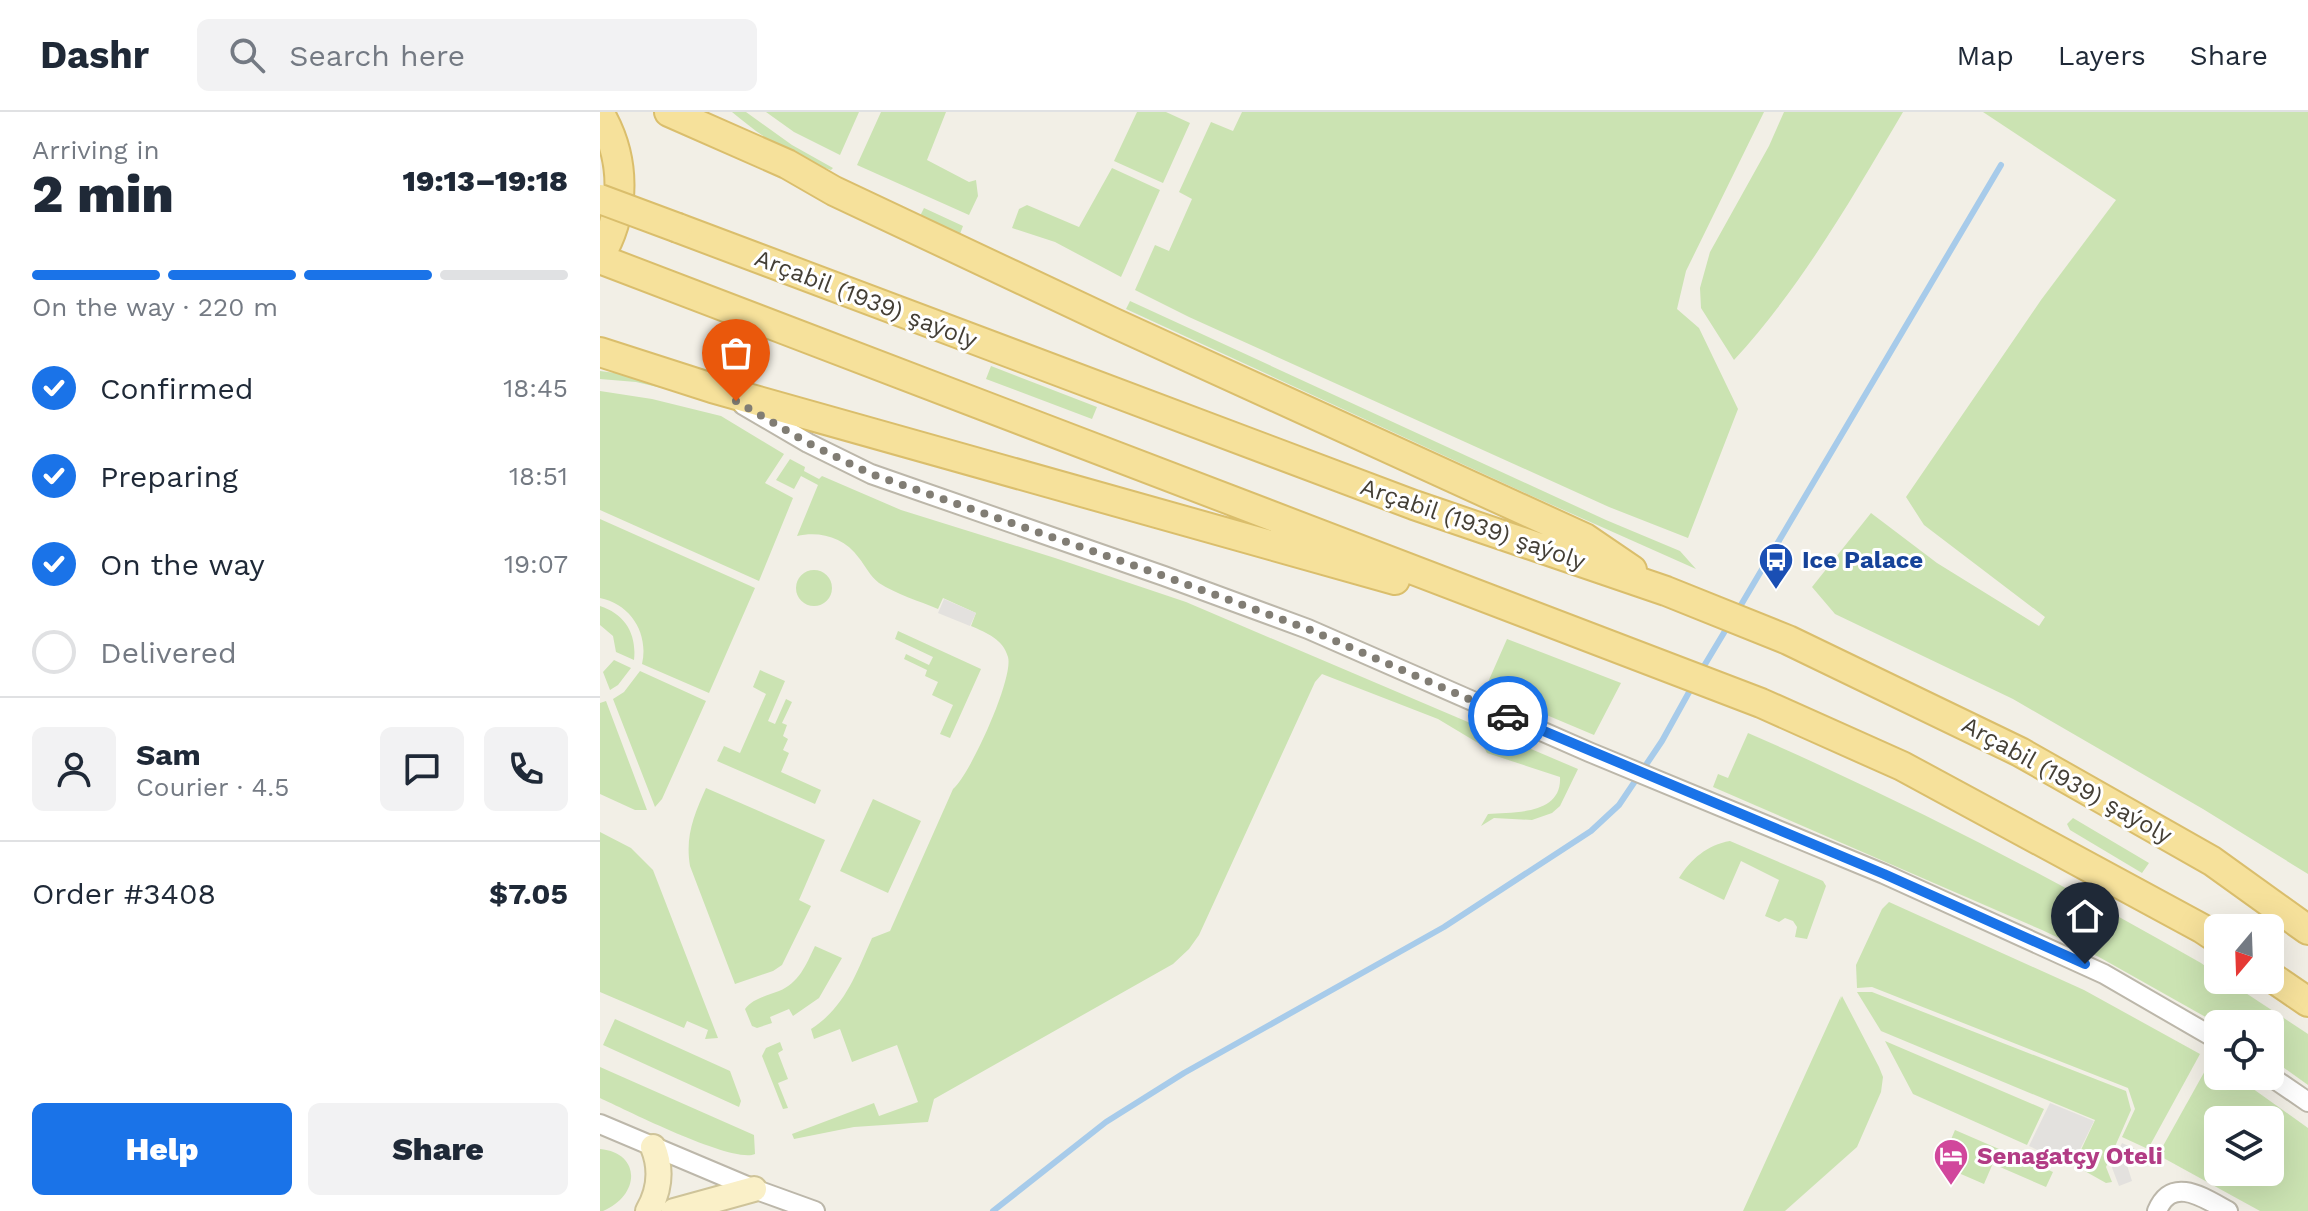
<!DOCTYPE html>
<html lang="en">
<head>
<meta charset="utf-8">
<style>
  :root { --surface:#fff; --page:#f2f2f3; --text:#1f2937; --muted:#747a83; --line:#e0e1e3; --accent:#1a73e8 }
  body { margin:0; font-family:"Work Sans",sans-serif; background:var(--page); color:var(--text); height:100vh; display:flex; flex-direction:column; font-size:30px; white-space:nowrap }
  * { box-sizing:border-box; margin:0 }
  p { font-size:26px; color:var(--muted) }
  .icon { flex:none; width:44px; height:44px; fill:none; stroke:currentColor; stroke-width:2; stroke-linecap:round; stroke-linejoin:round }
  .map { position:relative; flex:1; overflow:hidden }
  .sheet { display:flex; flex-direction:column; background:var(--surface); width:600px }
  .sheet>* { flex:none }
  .needle { width:52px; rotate:199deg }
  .buttons { position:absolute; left:1604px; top:802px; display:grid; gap:16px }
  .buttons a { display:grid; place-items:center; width:80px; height:80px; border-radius:12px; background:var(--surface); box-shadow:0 8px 32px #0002; font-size:40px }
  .pin { position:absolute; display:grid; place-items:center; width:68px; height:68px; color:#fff; margin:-82px -34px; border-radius:50% 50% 50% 0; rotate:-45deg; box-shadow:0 0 8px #0007 }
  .pin .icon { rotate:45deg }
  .courier { position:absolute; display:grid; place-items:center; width:80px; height:80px; margin:-40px; border:6px solid #1a73e8; border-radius:50%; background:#fff; color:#222; box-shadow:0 2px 10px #0007 }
  .summary em { font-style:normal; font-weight:800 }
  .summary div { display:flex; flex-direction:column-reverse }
  .summary { display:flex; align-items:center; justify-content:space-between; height:136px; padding:0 32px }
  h1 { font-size:52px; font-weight:800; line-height:60px }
  .bar { display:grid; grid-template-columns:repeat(4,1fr); gap:12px 8px; align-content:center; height:96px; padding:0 32px }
  .bar i { height:10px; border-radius:6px; background:var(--line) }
  .bar .active { background:var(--accent) }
  .bar p { grid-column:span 4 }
  .line { display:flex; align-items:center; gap:20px; padding:0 32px; border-top:2px solid var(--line) }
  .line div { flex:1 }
  .round { display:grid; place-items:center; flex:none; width:84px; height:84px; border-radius:12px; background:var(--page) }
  ol { padding:0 32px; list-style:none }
  li { display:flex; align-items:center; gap:24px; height:88px }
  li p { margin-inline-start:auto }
  li .icon { padding:8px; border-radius:50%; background:var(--accent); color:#fff; stroke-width:4 }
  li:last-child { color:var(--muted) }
  li i { width:44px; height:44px; border:4px solid var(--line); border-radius:50% }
  .action { display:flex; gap:16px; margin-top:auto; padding:16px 32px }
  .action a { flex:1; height:92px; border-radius:12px; background:var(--accent); color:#fff; font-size:32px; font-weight:800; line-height:92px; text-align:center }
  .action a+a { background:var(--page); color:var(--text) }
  header { display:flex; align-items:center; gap:48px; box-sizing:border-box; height:112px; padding:0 40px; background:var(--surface); border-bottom:2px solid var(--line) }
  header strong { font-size:38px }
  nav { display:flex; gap:44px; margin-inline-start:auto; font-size:28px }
  .search { width:560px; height:72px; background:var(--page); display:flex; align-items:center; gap:20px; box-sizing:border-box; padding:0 28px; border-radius:12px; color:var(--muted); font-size:30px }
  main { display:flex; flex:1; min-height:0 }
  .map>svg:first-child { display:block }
  .green { fill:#cbe3b2; fill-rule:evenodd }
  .parking { fill:#e3e1de }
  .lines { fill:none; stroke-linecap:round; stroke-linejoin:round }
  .stream { stroke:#a7cbea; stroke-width:6 }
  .street-casing { stroke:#bcb7aa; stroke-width:22 }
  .secondary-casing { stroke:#cec399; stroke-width:28 }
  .primary-casing { stroke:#dabe6c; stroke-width:32 }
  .street { stroke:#fff; stroke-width:18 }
  .secondary { stroke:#faf0c8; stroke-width:24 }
  .primary { stroke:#f6e19b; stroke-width:28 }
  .primary-bridge-casing { stroke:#dabe6c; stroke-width:32; stroke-linecap:butt }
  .primary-bridge { stroke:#f6e19b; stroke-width:28 }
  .done { stroke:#817d74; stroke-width:8; stroke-dasharray:0 14.4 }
  .route { stroke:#1a73e8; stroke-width:10 }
  .labels { text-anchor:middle; stroke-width:6; stroke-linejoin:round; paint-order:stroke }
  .street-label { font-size:24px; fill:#443f36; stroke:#fff }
  .transit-label { font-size:24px; font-weight:bold; fill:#164399; stroke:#fff; text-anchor:start }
  .hotel-label { font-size:24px; font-weight:bold; fill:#b23c85; stroke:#fff; text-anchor:start }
</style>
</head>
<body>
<header>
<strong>Dashr</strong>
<div class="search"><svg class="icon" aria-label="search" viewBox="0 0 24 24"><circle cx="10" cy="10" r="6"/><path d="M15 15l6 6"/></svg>Search here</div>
<nav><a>Map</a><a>Layers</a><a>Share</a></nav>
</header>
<main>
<section class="sheet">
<div class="summary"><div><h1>2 min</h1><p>Arriving in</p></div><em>19:13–19:18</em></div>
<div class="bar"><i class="active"></i><i class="active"></i><i class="active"></i><i></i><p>On the way · 220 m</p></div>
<ol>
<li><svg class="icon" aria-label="check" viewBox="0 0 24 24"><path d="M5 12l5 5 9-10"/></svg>Confirmed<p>18:45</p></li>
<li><svg class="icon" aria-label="check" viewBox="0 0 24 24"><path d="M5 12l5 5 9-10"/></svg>Preparing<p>18:51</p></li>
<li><svg class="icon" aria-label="check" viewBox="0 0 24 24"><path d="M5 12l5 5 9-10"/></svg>On the way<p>19:07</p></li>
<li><i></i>Delivered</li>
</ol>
<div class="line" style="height:144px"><a class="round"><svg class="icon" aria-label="person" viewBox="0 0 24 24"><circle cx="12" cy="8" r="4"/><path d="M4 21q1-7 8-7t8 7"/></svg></a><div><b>Sam</b><p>Courier · 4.5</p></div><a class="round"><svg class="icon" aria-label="chat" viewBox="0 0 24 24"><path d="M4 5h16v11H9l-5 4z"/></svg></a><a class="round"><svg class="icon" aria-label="phone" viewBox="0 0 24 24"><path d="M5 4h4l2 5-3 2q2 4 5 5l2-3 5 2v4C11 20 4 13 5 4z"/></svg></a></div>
<div class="line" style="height:104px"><div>Order #3408</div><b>$7.05</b></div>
<div class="action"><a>Help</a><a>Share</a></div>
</section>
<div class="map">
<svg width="1708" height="1099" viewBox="0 0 1708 1099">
  <rect width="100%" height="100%" fill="#f2efe6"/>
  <path class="green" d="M132 0H146L192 33 233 56 231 58C193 46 163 26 132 0Z
    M166 0H259L240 43 194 20Z
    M281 0H346L327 48 369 70 376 68 378 84 369 103 257 53Z
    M537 0H566L590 11 563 71 514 49Z
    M642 0H1164L1086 159 1077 197 1099 216 1138 297 1088 426 1009 395 589 205 535 178 555 133 569 139 592 87 579 80 611 10 633 19Z
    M1184 0H1303C1252 86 1202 174 1134 248L1101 196 1100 176 1110 140 1169 34Z
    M1383 0H1708V762L1603 697 1413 587 1235 502 1212 475 1271 401 1337 451 1439 514 1445 505 1324 413 1306 385 1441 188 1516 88Z
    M512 56 560 78 521 165 455 130 412 116 419 97 427 93 479 115Z
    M324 96 363 114 360 122 320 104Z
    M530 189 1006 408 1080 439 1096 457 923 380 526 197Z
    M391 254 497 295 492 307 386 267Z
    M0 259 39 264 79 280 36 270 0 267Z
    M0 279 52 287 121 304 184 342 165 371 193 386 159 469 0 398Z
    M190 347 205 355 204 359 219 367 222 364 301 398 455 446 586 490 978 657 960 694 952 701 932 708 894 706 881 714 888 702C914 700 962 703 960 665L887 641 883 634 838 607 722 562 715 570 599 823 589 837 573 852 334 987 328 1010 254 1015 194 1027 192 1022 274 991 279 1004 318 990 297 933 252 950 240 917 214 927 211 917C245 895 256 862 272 826L290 819 353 677C370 663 414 566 408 545 403 527 387 521 371 514L376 501 343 486 338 497C319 489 296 482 279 471 270 464 266 455 259 446 244 425 220 419 197 424L218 373 201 364 194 377 176 368Z
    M0 407 155 476 109 581 42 552C49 522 31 492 0 486Z
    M196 476a18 18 0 1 1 36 0a18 18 0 1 1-36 0Z
    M0 494C25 502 37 522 34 548L16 540 13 524 0 513Z
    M298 519 381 557 350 626 340 622 353 593 332 583 338 570 325 564 327 558 304 547 306 542 329 553 333 545 295 527Z
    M907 527 1021 571 994 623 885 577Z
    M14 548 31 556 18 573 10 578 3 560Z
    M160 558 185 569 168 609 175 612 186 587 192 590 182 611 187 613 183 624 188 627 183 638 189 641 181 660 221 678 215 692 117 649 124 634 140 641 166 582 153 575Z
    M40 559 106 589 62 687 55 695 13 587 24 580Z
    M6 589 47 698H35L0 682V591Z
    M1148 621C1304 689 1454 767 1601 851L1618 863V868H1626L1708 922V973L1670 946V912H1618L1499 845 1442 818 1113 675 1118 662 1128 666Z
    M106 676 225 728 199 788 211 794 182 853 173 859 135 872 90 754C85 724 94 703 106 676Z
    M273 687 321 709 288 781 240 759Z
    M1473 706 1549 751 1542 761 1470 718 1467 712Z
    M0 720 31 736 53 758 118 926 105 927 108 918 87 909 84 916 0 880Z
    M1130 729 1223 769 1226 774 1207 827 1195 825 1197 815 1193 809 1185 806 1179 810 1165 804 1179 768 1141 749 1124 788 1079 766C1091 747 1107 733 1130 729Z
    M1289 790 1484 878 1600 942 1548 1037 1522 1025 1535 997 1528 976 1272 875 1257 876 1256 853 1282 797Z
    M215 834 242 846 219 886 193 904 189 897 170 905 172 911 157 916 152 914 145 897C153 886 167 884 179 879 199 871 206 853 215 834Z
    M1257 880H1272L1526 979 1531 998 1506 1055 1512 1070 1506 1071 1474 1053 1495 1008 1281 919Z
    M1241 884 1240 889 1242 884 1279 955 1283 965 1281 980 1257 1035 1185 1099H1143Z
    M15 907 130 959 141 989 139 995 3 933Z
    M1285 929 1444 997 1427 1033 1313 982Z
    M180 930 183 938 178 941 188 967 178 971 188 996 183 997 162 944 166 936Z
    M1611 948 1618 953V964H1635L1708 1016V1099H1660L1558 1043ZM1670 1008V1060H1618V1008Z
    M0 955 154 1023 155 1042C133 1052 26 998 0 986Z
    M1355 1018 1399 1037 1384 1072 1340 1053Z
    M0 1037C42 1041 40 1084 3 1099H0Z
    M1407 1040 1453 1060 1446 1075 1400 1055Z"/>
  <path class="parking" d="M344 487 376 501 370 514 338 501Z
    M1450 991 1494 1009 1472 1054 1429 1034Z
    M1522 1031 1535 1037 1527 1053 1532 1069 1519 1074 1511 1053Z"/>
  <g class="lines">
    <path class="stream" d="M1138 498 1401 53
      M1101 559 1128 514
      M393 1099 506 1010 584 961 844 815 991 719 1019 693 1062 629 1093 573"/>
    <defs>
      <path id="street" d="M143 293 208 331 271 362 564 464 708 517 989 640 1284 762 1504 862 1618 928
        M1670 964 1708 990
        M0 1012 154 1077 215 1099
        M1557 1099C1572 1063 1604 1086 1628 1099"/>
      <path id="secondary" d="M48 1099C60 1078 62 1057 53 1035
        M74 1099 154 1077"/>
      <path id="primary" d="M69 0 187 52 234 79 514 211 985 426 1032 458
        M0 2C26 47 26 99 0 144
        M78 116 814 393 1066 479 1188 528 1420 640 1612 749 1708 818
        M0 147 1161 591 1302 654 1603 817 1618 827
        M0 240 112 276 795 468
        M1670 864 1708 890"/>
    </defs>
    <use href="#street" class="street-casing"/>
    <use href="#secondary" class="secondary-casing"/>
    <use href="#primary" class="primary-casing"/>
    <use href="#street" class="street"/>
    <use href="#secondary" class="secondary"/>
    <use href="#primary" class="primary"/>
    <defs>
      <path id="primary-bridge" d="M0 87 78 116"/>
    </defs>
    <use href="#primary-bridge" class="primary-bridge-casing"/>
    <use href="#primary-bridge" class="primary-bridge"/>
  </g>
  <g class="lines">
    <path class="done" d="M136 289 208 331 271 362 564 464 708 517 908 604"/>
    <path class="route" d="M908 604 1284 762 1485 852"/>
  </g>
  <defs>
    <symbol id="bus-pin" viewBox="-11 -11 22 30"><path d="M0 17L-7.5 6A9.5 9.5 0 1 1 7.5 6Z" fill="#1a4fb4" stroke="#fff"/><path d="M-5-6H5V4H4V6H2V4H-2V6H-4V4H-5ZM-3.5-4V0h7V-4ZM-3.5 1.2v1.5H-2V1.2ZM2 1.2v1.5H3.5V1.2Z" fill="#fff"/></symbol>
    <symbol id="hotel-pin" viewBox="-11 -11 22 30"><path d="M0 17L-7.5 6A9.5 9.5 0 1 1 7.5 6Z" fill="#d1479c" stroke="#fff"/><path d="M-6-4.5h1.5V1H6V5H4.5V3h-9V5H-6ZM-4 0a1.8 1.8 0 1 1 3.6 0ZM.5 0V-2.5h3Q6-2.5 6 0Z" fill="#fff"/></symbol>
  </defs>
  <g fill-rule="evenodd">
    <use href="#bus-pin" x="1156" y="428" width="40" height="54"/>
    <use href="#hotel-pin" x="1331" y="1024" width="40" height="54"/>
  </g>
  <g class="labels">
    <g class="street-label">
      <text transform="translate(266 187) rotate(21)" y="8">Arçabil (1939) şaýoly</text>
      <text transform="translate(873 412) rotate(19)" y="8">Arçabil (1939) şaýoly</text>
      <text transform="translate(1467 668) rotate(29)" y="8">Arçabil (1939) şaýoly</text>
    </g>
    <g class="transit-label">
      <text x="1202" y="456">Ice Palace</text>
    </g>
    <g class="hotel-label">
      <text x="1377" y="1052">Senagatçy Oteli</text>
    </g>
  </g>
</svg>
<div class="buttons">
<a><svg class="needle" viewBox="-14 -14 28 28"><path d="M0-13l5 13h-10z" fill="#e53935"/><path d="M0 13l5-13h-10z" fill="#747a83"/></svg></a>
<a><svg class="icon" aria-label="locate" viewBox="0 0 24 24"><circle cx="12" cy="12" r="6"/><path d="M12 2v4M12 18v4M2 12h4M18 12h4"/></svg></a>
<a><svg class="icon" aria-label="layers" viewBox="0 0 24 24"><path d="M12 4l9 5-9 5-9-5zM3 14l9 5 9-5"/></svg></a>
</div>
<div class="pin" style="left:136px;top:289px;background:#ea580c"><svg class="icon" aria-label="bag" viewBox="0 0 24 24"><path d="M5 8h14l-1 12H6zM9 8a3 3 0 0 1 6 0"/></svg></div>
<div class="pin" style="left:1485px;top:852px;background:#1f2937"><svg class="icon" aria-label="home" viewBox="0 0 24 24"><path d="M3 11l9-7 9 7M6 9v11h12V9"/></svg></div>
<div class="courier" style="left:908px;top:604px"><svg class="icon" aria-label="car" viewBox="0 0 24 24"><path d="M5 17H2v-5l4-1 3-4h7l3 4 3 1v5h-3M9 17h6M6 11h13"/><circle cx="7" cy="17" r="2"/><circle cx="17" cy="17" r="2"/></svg></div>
</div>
</main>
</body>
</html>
